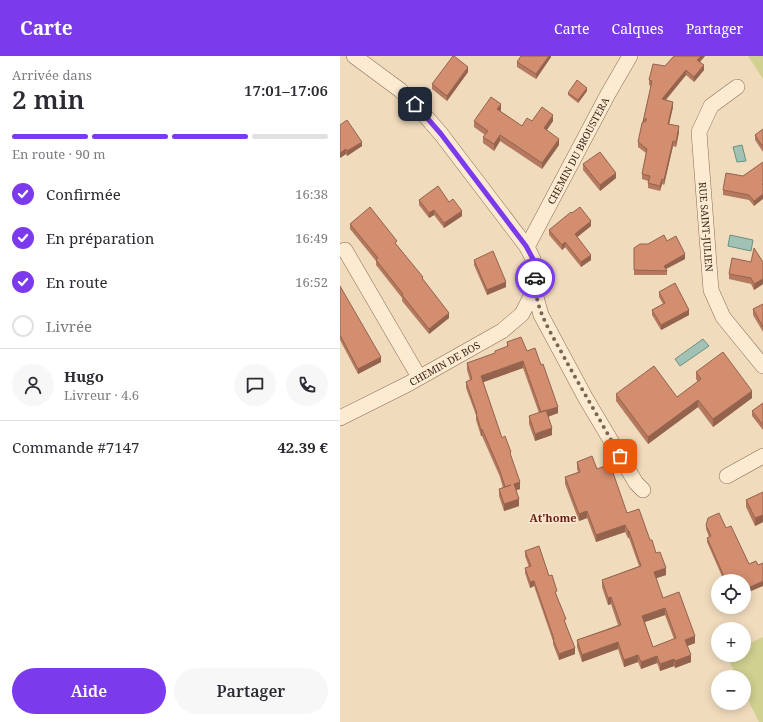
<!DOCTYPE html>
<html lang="fr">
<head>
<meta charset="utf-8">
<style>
  :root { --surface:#fff; --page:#f7f7f7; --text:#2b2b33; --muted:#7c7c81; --line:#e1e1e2; --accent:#7c3aed }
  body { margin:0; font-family:"Noto Serif",serif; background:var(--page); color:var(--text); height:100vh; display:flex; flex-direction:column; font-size:15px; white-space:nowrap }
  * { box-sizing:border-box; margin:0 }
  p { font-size:13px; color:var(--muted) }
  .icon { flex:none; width:22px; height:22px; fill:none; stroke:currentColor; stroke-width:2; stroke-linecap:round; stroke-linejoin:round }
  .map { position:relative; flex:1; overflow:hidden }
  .details { display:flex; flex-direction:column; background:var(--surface); width:340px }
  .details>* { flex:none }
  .fabs { position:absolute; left:371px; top:518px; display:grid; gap:8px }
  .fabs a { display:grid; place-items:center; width:40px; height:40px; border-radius:50%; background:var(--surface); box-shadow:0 2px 10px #0003; font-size:20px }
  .pin { position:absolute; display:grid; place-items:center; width:34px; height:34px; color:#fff; margin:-17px; border-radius:8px; box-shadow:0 2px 6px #0006 }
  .courier { position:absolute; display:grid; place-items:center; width:40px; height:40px; margin:-20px; border:3px solid #7c3aed; border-radius:50%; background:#fff; color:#222; box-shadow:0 1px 5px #0007 }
  .head em { font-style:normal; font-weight:600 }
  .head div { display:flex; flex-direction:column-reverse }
  .head { display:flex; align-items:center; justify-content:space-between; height:68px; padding:0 12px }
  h1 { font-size:26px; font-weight:600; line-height:30px }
  .bar { display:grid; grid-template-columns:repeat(4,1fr); gap:6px 4px; align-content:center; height:48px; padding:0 12px }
  .bar i { height:5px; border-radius:3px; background:var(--line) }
  .bar .on { background:var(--accent) }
  .bar p { grid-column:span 4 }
  .line { display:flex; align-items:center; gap:10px; padding:0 12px; border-top:1px solid var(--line) }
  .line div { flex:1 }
  .round { display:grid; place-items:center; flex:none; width:42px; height:42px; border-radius:21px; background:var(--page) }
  ol { padding:0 12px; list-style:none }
  li { display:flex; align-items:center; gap:12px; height:44px }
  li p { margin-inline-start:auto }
  li .icon { padding:4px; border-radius:50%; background:var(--accent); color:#fff; stroke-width:4 }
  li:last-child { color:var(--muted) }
  li i { width:22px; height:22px; border:2px solid var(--line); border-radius:50% }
  .cta { display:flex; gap:8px; margin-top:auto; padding:8px 12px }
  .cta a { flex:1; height:46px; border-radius:24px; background:var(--accent); color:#fff; font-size:16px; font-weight:600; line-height:46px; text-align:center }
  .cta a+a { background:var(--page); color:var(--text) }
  header { display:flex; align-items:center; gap:24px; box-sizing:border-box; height:56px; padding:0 20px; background:var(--accent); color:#fff }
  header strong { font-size:19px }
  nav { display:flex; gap:22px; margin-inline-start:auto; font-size:14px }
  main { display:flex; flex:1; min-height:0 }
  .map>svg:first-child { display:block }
  .green { fill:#d0d090 }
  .water { fill:#a1c2b4; stroke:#689182 }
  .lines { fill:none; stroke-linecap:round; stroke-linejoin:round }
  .street-casing { stroke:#8b6b55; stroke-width:16 }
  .street { stroke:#fcead1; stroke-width:15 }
  .wall { fill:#b5795f; fill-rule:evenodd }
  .shaded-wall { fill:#94634e }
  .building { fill:#d38d6f; stroke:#94634e; fill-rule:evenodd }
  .done { stroke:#796554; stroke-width:4; stroke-dasharray:0 7.2 }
  .route { stroke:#7c3aed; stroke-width:5 }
  .labels { text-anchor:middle; stroke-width:3; stroke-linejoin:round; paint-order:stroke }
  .street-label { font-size:10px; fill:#39261b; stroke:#f8e7cd }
  .neighbourhood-label { font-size:11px; font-weight:bold; fill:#691e16; stroke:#f8e7cd }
</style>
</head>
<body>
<header>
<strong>Carte</strong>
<nav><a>Carte</a><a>Calques</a><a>Partager</a></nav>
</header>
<main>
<section class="details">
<div class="head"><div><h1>2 min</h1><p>Arrivée dans</p></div><em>17:01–17:06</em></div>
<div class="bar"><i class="on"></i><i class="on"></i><i class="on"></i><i></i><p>En route · 90 m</p></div>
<ol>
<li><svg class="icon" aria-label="check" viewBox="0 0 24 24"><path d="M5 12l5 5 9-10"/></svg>Confirmée<p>16:38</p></li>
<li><svg class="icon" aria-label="check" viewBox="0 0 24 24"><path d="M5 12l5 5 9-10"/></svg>En préparation<p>16:49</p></li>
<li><svg class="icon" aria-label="check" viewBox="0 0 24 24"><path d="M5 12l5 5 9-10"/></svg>En route<p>16:52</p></li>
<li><i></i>Livrée</li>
</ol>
<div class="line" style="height:72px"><a class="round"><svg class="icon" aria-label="person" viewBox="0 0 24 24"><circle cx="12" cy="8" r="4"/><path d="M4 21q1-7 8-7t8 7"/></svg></a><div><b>Hugo</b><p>Livreur · 4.6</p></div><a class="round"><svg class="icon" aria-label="chat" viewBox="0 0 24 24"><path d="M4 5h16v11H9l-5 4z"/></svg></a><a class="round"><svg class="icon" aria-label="phone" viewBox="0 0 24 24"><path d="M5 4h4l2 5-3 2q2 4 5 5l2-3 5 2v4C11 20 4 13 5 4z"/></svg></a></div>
<div class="line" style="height:52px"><div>Commande #7147</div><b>42.39 €</b></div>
<div class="cta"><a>Aide</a><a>Partager</a></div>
</section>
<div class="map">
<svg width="423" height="666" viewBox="0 0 423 666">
  <rect width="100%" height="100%" fill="#f1dbbd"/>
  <path class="green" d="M408 0H423V23Z
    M423 581V666H419L404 636V621H397L386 599H404V590Z"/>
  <path class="water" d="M402 89 406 105 397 106 393 91Z
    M390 179 413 184 411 195 388 190Z
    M363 283 369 290 340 310 335 303Z"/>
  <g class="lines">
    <defs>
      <g id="street">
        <path d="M14 0 60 34 75 48 101 78 187 191 193 203 195 220 194 234 201 259 245 341 296 427 303 434"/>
        <path id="s1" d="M397 31 371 50 359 76 371 234 383 261 423 310"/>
        <path id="s2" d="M187 191 268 38 290 0"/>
        <path d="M5 194 79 321"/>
        <path id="s3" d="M0 362 68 328 162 275 182 258 194 234"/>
        <path d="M387 420 423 400"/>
      </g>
    </defs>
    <use href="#street" class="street-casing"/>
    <use href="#street" class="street"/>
  </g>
  <path class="wall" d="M211 0V1L196 23 177 11V6Z
    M334 0H365L360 6 364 14 354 26 346 19 326 44 333 51 329 68 339 76 336 91 333 90 324 129 322 128 320 135 308 132V125L302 123V118L306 97 298 91V86L311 30 309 29V24L325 10Z
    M128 16 107 45 92 33V28Z
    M247 35 238 47 228 39V37Z
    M161 54 160 55 182 70 192 65H213L207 74 219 89 202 113 160 85 154 95 143 87V81L145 79 134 71V65Z
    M0 69 22 90 7 100 6 98 0 102Z
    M423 73V96L415 84V79Z
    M423 106 414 150 409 144 383 139V134Z
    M243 108 276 122 260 135 243 114Z
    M79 144 109 146 122 160 104 172 94 159 89 162 79 149Z
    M232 157 251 170 237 181 251 204 241 211 225 191 222 194 209 179V174Z
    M10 168 57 189 83 224 109 262 89 278 62 245V242L36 209V205L10 173Z
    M327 185 345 203 326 213 327 215V219H294V192L308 188Z
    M134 204 166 231 147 239 134 209Z
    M411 206H423V228L414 234 411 228 389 223V218Z
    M0 230 41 306 18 318 0 284Z
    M319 236 349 259 321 274 312 259V254L323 248 319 241Z
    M423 248V276L413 259V253Z
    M167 286 187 295 218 357 208 361 212 379 195 385 189 368V360L199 357 183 312 143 326 162 382 171 401 180 433 176 434 179 450 164 455 159 440V433L163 432 160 421 142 380H141L136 364V359L126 332V326L130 324 127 314V307L155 298V295L167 291Z
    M356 316 412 342 373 371 358 351 308 388 276 345V338L337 341 358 326 356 323Z
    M423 347V374L412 360V355Z
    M237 406 257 413 287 457 310 484 326 519 316 522 323 542 355 587 347 590 351 606 335 612 334 610 320 615 317 607 301 613 298 606 284 611 278 593 242 606 237 591V584L278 569 271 548 268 549 262 531V524L299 510 289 482H288L285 476 256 486 247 462 239 465 225 428V421L238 416 237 413ZM325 559 334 583 313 591 305 566Z
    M423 436V466L415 470 406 451V444Z
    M366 469 386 472 409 508 404 525H384L367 486V482L369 481 366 473Z
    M185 495 209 520 217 540 235 598 219 604 213 588V585L194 530 190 532 185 517V512L189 511 185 500Z"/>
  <path class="shaded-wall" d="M209 0H211V1L196 23V18Z
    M361 0H365L357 9V4Z
    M364 9V14L354 26V21Z
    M128 11V16L107 45V40Z
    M346 14V19L322 48V43Z
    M247 32V35L238 47V44Z
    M333 46V51L328 73V68Z
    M161 48V54L157 59V53Z
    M213 59V65L204 78V72Z
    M339 70V76L336 91V86Z
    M160 79V85L154 95V88Z
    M219 83V89L202 113V107Z
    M333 85V90L324 129V124Z
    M22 86V90L7 100V95Z
    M6 93V98L0 102V97Z
    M276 117V122L260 135V129Z
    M322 123V128L320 135V130Z
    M423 138V143L414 150V145Z
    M94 154V159L89 162V157Z
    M122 155V160L104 172V167Z
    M251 165V170L235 183V178Z
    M225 186V191L222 194V189Z
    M345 198V203L324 214V210Z
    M251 199V204L241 211V206Z
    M423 223V228L414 234V228Z
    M166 226V231L147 239V234Z
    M349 254V259L321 274V269Z
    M109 257V262L89 278V273Z
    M41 301V306L18 318V313Z
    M183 305V312L141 327V320Z
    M412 335V342L373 371V363Z
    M358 344V351L308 388V381Z
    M218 351V357L201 363V357Z
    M212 372V379L195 385V378Z
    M142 373V380H141V374Z
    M180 426V433L174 435V428Z
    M179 443V450L164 455V448Z
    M247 455V462L239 465V458Z
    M423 459V466L415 470V462Z
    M285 469V476L256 486V479Z
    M288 475H289V482H288Z
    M326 512V519L314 523V516Z
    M194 525V530L190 532V526Z
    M423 525V530L404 538V534Z
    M271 541V548L268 549V542Z
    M325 552V559L302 567V560Z
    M355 580V587L345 591V584Z
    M278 586V593L242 606V599Z
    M235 592V598L219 604V598Z
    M298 599V606L284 611V604Z
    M351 599V606L335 612V605Z
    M317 600V607L301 613V606Z
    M334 603V610L320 615V608Z"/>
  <path class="building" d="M113 0H114L128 11 107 40 92 28Z
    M181 0H209L196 18 177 6Z
    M334 0H361L357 4 364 9 354 21 346 14 322 43 333 46 328 68 339 70 336 86 333 85 324 124 322 123 320 130 308 127 310 120 302 118 307 93 298 86 302 67 306 65V62L303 66 312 25 309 24 313 8 325 10Z
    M237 24 247 32 238 44 228 37Z
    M151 41 161 48 157 53 182 70 187 62 192 65 202 51 213 59 204 72 219 83 202 107 160 79 154 88 143 81 148 75 134 65Z
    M7 64 22 86 7 95 6 93 0 97V69Z
    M423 73V91L415 79Z
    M260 96 276 117 260 129 243 108Z
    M423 106V128H422L423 129V138L414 145 409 139 383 134 386 117 403 120Z
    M98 130 109 146 113 143 122 155 104 167 94 154 89 157 79 144Z
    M30 151 57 185 55 187 83 221 82 222 109 257 89 273 62 239 63 238 36 204 38 202 10 168Z
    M240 151 251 165 235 178 251 199 241 206 225 186 222 189 209 174 231 156 232 157Z
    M324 179 327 185 336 180 345 198 324 210 327 215 294 214V192L300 188H308Z
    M414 192 423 206V223L414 228 411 222 389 218 392 202 411 206Z
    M153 195 166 226 147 234 134 204Z
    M335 227 349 254 321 269 312 254 325 247 319 236Z
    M0 230 41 301 18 313 0 279Z
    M423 248V271L413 253Z
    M181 281 187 295 195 292 201 309 203 308 218 351 201 356 183 305 141 320 162 382 165 380 171 396 170 397 180 426 174 428 179 443 164 448 159 433 171 429 165 431 160 415 142 373 141 374 136 357H137L126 326 132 323 127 307 155 297V295L168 290 167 286Z
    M383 296 412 335 373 363 358 344 308 381 276 338 314 310 337 341 361 323 356 316Z
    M423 347V369L412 355Z
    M206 354 212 372 195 378 189 360Z
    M252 400 257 413 270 408 287 457 299 453 310 484H312L316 497 320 496 326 512 314 516 323 542 339 536 355 580 345 584 351 599 335 605 334 603 320 608 317 600 301 606 298 599 284 604 278 586 242 599 237 584 281 569 271 541 268 542 262 524 301 510 289 475H288L285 469 256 479 247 455 239 458 225 421 240 416 237 406ZM325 552 336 582 313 591 302 560Z
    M423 436V459L415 462 406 444Z
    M379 457 386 472 391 470 409 508 416 505 418 509 423 507V525L404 534V525H386L367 482 371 480 366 469 368 462Z
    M199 490 209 520 212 519 217 535 215 536 226 563 224 564 235 592 219 598 213 583H214L194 525 190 526 185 512 191 510 185 495Z"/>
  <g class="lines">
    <path class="done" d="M195 222C194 252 210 275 224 301 242 334 262 367 280 400"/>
    <path class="route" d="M75 48 101 78 186 190 193 203 195 222"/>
  </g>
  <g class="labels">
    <g class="street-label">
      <text dy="4" stroke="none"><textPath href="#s2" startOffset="109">CHEMIN DU BROUSTERA</textPath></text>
      <text dy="4" stroke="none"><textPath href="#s1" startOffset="156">RUE SAINT-JULIEN</textPath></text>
      <text dy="4" stroke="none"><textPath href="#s3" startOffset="118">CHEMIN DE BOS</textPath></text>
    </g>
    <g class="neighbourhood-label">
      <text x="213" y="466">At'home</text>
    </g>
  </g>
</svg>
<div class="fabs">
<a><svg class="icon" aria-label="locate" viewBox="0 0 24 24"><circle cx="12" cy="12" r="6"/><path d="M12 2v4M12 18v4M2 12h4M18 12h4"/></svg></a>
<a>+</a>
<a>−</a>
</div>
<div class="pin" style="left:280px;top:400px;background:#ea580c"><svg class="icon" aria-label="bag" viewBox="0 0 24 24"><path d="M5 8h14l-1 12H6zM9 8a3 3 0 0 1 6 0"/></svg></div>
<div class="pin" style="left:75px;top:48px;background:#1f2937"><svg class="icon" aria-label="home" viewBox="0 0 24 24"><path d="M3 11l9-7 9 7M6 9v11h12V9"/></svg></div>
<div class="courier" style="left:195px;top:222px"><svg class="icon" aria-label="car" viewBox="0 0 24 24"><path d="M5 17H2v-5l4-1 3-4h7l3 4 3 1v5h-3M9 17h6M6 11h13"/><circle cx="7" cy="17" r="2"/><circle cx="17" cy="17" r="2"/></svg></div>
</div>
</main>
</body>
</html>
